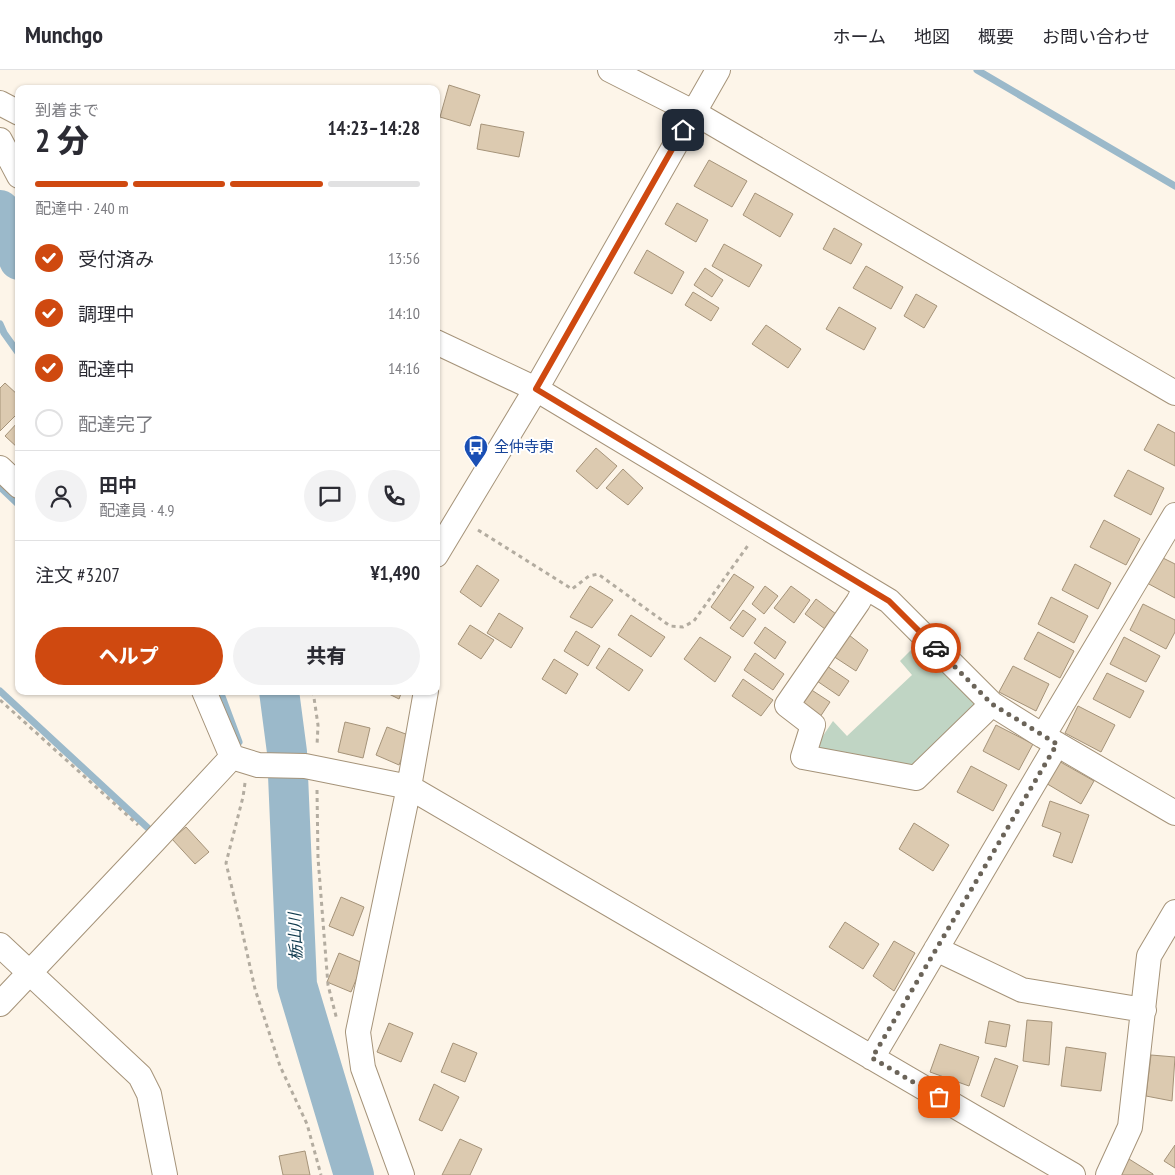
<!DOCTYPE html>
<html lang="ja">
<head>
<meta charset="utf-8">
<style>
  :root { --surface:#fff; --page:#f2f2f3; --text:#2b2b33; --muted:#7c7c81; --line:#e1e1e2; --accent:#cf4910 }
  body { margin:0; font-family:"PT Sans Narrow","Noto Sans JP",sans-serif; background:var(--page); color:var(--text); height:100vh; display:flex; flex-direction:column; font-size:19px; white-space:nowrap }
  * { box-sizing:border-box; margin:0 }
  p { font-size:16px; color:var(--muted) }
  .icon { flex:none; width:28px; height:28px; fill:none; stroke:currentColor; stroke-width:2; stroke-linecap:round; stroke-linejoin:round }
  .map { position:relative; flex:1; overflow:hidden }
  .sheet { position:absolute; left:15px; top:15px; width:425px; height:610px; display:flex; flex-direction:column; background:var(--surface); border-radius:10px; box-shadow:0 1px 4px #0004 }
  .sheet>* { flex:none }
  .pin { position:absolute; display:grid; place-items:center; width:42px; height:42px; color:#fff; margin:-21px; border-radius:10px; box-shadow:0 2px 8px #0006 }
  .courier { position:absolute; display:grid; place-items:center; width:50px; height:50px; margin:-25px; border:4px solid #cf4910; border-radius:50%; background:#fff; color:#222; box-shadow:0 1px 6px #0007 }
  .headline em { font-style:normal; font-weight:800 }
  .headline div { display:flex; flex-direction:column-reverse }
  .headline { display:flex; align-items:center; justify-content:space-between; height:85px; padding:0 20px }
  h1 { font-size:32px; font-weight:800; line-height:38px }
  .bar { display:grid; grid-template-columns:repeat(4,1fr); gap:8px 5px; align-content:center; height:60px; padding:0 20px }
  .bar i { height:6px; border-radius:4px; background:var(--line) }
  .bar .current { background:var(--accent) }
  .bar p { grid-column:span 4 }
  .line { display:flex; align-items:center; gap:12px; padding:0 20px; border-top:1px solid var(--line) }
  .line div { flex:1 }
  .round { display:grid; place-items:center; flex:none; width:52px; height:52px; border-radius:26px; background:var(--page) }
  ol { padding:0 20px; list-style:none }
  li { display:flex; align-items:center; gap:15px; height:55px }
  li p { margin-inline-start:auto }
  li .icon { padding:5px; border-radius:50%; background:var(--accent); color:#fff; stroke-width:4 }
  li:last-child { color:var(--muted) }
  li i { width:28px; height:28px; border:2px solid var(--line); border-radius:50% }
  .action { display:flex; gap:10px; margin-top:auto; padding:10px 20px }
  .action a { flex:1; height:58px; border-radius:30px; background:var(--accent); color:#fff; font-size:20px; font-weight:800; line-height:58px; text-align:center }
  .action a+a { background:var(--page); color:var(--text) }
  header { display:flex; align-items:center; gap:30px; box-sizing:border-box; height:70px; padding:0 25px; background:var(--surface); border-bottom:1px solid var(--line) }
  header strong { font-size:24px }
  nav { display:flex; gap:28px; margin-inline-start:auto; font-size:18px }
  .map>svg:first-child { display:block }
  .green { fill:#c0d5c4 }
  .lines { fill:none; stroke-linecap:round; stroke-linejoin:round }
  .stream { stroke:#9bb9ca; stroke-width:7 }
  .river { stroke:#9bb9ca; stroke-width:40 }
  .building { fill:#dccab0; stroke:#a59379 }
  .minor-casing { stroke:#a59379; stroke-width:26 }
  .path { stroke:#b3aca0; stroke-width:3; stroke-dasharray:4 4; stroke-linecap:butt }
  .minor { stroke:#fff; stroke-width:24 }
  .done { stroke:#6b6459; stroke-width:5; stroke-dasharray:0 9 }
  .route { stroke:#cf4910; stroke-width:6 }
  .labels { text-anchor:middle; stroke-width:4; stroke-linejoin:round; paint-order:stroke }
  .transit-label { font-size:15px; fill:#164399; stroke:#fff; text-anchor:start }
  .water-label { font-size:16px; font-style:italic; fill:#0f3a4d; stroke:#fff }
</style>
</head>
<body>
<header>
<strong>Munchgo</strong>
<nav><a>ホーム</a><a>地図</a><a>概要</a><a>お問い合わせ</a></nav>
</header>
<div class="map">
<svg width="1175" height="1105" viewBox="0 0 1175 1105">
  <rect width="100%" height="100%" fill="#fdf5e9"/>
  <path class="green" d="M918 573 978 631 909 701 812 682 833 651 847 666 912 605 900 591Z"/>
  <g class="lines">
    <path class="stream" d="M977 0 1175 116
      M0 254 4 263 19 284
      M0 417 19 435
      M0 621 148 758
      M220 621 239 672"/>
    <path class="river" d="M0 140 19 190
      M279 621 287 682 297 915 354 1105"/>
  </g>
  <path class="building" d="M449 15 480 25 470 56 440 47Z
    M481 54 524 62 519 87 477 79Z
    M709 90 747 111 732 137 694 116Z
    M755 123 793 144 780 167 743 145Z
    M677 133 708 150 696 172 665 154Z
    M834 158 862 174 851 194 823 179Z
    M724 174 762 195 749 217 712 196Z
    M647 180 684 202 672 224 634 203Z
    M866 196 903 217 891 239 853 218Z
    M705 198 723 210 712 227 694 215Z
    M693 222 719 238 711 251 685 235Z
    M916 224 937 236 924 258 904 246Z
    M839 237 876 258 864 280 826 259Z
    M766 255 801 279 788 298 752 274Z
    M5 313 19 326V342L0 361V318Z
    M19 351V379L5 366Z
    M1158 354 1175 363V396L1144 380Z
    M596 378 617 396 597 419 576 401Z
    M623 399 643 418 628 435 606 418Z
    M1128 400 1164 418 1151 445 1114 426Z
    M1104 450 1140 469 1126 495 1090 477Z
    M1161 487 1175 494V528L1147 513Z
    M1075 494 1111 513 1098 539 1062 520Z
    M477 495 499 510 481 537 460 522Z
    M734 504 754 517 730 551 711 537Z
    M590 516 613 530 592 558 570 547Z
    M765 516 778 526 764 544 752 534Z
    M791 516 810 530 794 553 774 538Z
    M1051 527 1088 546 1074 573 1038 554Z
    M816 529 836 544 825 559 805 544Z
    M1143 534 1175 550V562L1166 579 1130 560Z
    M743 540 756 549 743 567 730 558Z
    M499 543 523 558 511 578 487 563Z
    M631 545 665 567 651 587 618 565Z
    M470 555 494 570 481 589 458 574Z
    M765 557 786 572 775 589 754 573Z
    M576 561 600 576 588 596 564 581Z
    M1038 562 1074 581 1060 608 1024 589Z
    M849 565 868 580 856 601 833 586Z
    M700 567 731 587 715 612 684 589Z
    M1124 567 1160 586 1146 612 1110 594Z
    M609 578 643 600 629 621 596 598Z
    M755 583 784 604 773 620 744 600Z
    M554 589 578 604 566 624 542 609Z
    M827 596 849 611 839 626 817 611Z
    M1013 596 1049 614 1036 641 999 622Z
    M1107 603 1144 621 1130 648 1093 629Z
    M743 609 773 630 761 646 732 626Z
    M807 617 830 632 820 647 798 632Z
    M383 621H402L399 629Z
    M1078 636 1115 655 1101 682 1065 663Z
    M345 652 370 658 363 688 338 682Z
    M996 655 1033 674 1019 700 983 681Z
    M387 657 411 666 399 695 376 685Z
    M1057 690 1094 711 1081 734 1044 712Z
    M971 696 1007 715 993 741 957 722Z
    M1050 731 1089 745 1072 793 1053 786 1061 763 1042 756Z
    M914 753 949 775 933 801 899 779Z
    M186 757 209 782 195 794 172 769Z
    M341 827 364 837 353 866 329 856Z
    M845 852 879 874 863 899 829 877Z
    M894 871 915 883 894 921 873 906Z
    M339 883 363 893 351 922 327 912Z
    M1027 950 1052 952 1049 995 1023 991Z
    M989 951 1010 955 1006 977 985 973Z
    M389 953 413 963 401 992 377 982Z
    M453 973 477 983 465 1012 441 1002Z
    M940 974 979 987 969 1016 930 1002Z
    M1066 977 1106 983 1101 1021 1061 1016Z
    M1151 985 1175 987 1172 1031 1146 1026Z
    M995 988 1018 996 1004 1037 981 1026Z
    M434 1014 459 1027 442 1061 419 1050Z
    M460 1069 482 1079 470 1105H442Z
    M1175 1075V1098L1164 1091Z
    M305 1081 310 1105H283L279 1086Z
    M1129 1089 1153 1104V1105H1119Z"/>
  <g class="lines">
    <defs>
      <path id="minor" d="M610 0 693 42 1175 323
        M0 33 19 43
        M0 70 19 106
        M436 272 536 319 889 531 992 634 1043 666 1175 743
        M0 398 19 416
        M436 485 536 319 718 0
        M866 517 858 532 787 635 813 655 803 687 916 708 992 634
        M204 621 232 687
        M1043 666 1175 445
        M232 687 258 695 305 696 409 717 1073 1105
        M0 875 140 1006 149 1024 165 1105
        M936 879 1022 920 1144 940
        M0 934 155 770 232 687
        M872 988 1057 674
        M402 1105 363 998 358 962 409 717 426 621
        M1108 1105 1130 1057 1149 886 1175 842"/>
    </defs>
    <use href="#minor" class="minor-casing"/>
    <path class="path" d="M478 460 572 519 589 506 598 504 670 556 683 557 694 551 749 474
      M313 621 318 655 317 676
      M0 630 138 755
      M245 713 243 727 226 793 241 856 255 919 280 996 307 1054 321 1105
      M317 720 318 788 328 915 337 950"/>
    <use href="#minor" class="minor"/>
  </g>
  <g class="lines">
    <path class="done" d="M936 578 992 634 1057 674 872 988 939 1027"/>
    <path class="route" d="M683 60 536 319 889 531 936 578"/>
  </g>
  <defs>
    <symbol id="bus-pin" viewBox="-11 -11 22 30"><path d="M0 17L-7.5 6A9.5 9.5 0 1 1 7.5 6Z" fill="#1a4fb4" stroke="#fff"/><path d="M-5-6H5V4H4V6H2V4H-2V6H-4V4H-5ZM-3.5-4V0h7V-4ZM-3.5 1.2v1.5H-2V1.2ZM2 1.2v1.5H3.5V1.2Z" fill="#fff"/></symbol>
  </defs>
  <g fill-rule="evenodd">
    <use href="#bus-pin" x="462" y="363" width="28" height="38"/>
  </g>
  <g class="labels">
    <g class="transit-label">
      <text x="494" y="382">全仲寺東</text>
    </g>
    <g class="water-label">
      <text transform="translate(295 867) rotate(-92)" y="6">栃山川</text>
    </g>
  </g>
</svg>
<div class="pin" style="left:939px;top:1027px;background:#ea580c"><svg class="icon" aria-label="bag" viewBox="0 0 24 24"><path d="M5 8h14l-1 12H6zM9 8a3 3 0 0 1 6 0"/></svg></div>
<div class="pin" style="left:683px;top:60px;background:#1f2937"><svg class="icon" aria-label="home" viewBox="0 0 24 24"><path d="M3 11l9-7 9 7M6 9v11h12V9"/></svg></div>
<div class="courier" style="left:936px;top:578px"><svg class="icon" aria-label="car" viewBox="0 0 24 24"><path d="M5 17H2v-5l4-1 3-4h7l3 4 3 1v5h-3M9 17h6M6 11h13"/><circle cx="7" cy="17" r="2"/><circle cx="17" cy="17" r="2"/></svg></div>
<section class="sheet">
<div class="headline"><div><h1>2 分</h1><p>到着まで</p></div><em>14:23–14:28</em></div>
<div class="bar"><i class="current"></i><i class="current"></i><i class="current"></i><i></i><p>配達中 · 240 m</p></div>
<ol>
<li><svg class="icon" aria-label="check" viewBox="0 0 24 24"><path d="M5 12l5 5 9-10"/></svg>受付済み<p>13:56</p></li>
<li><svg class="icon" aria-label="check" viewBox="0 0 24 24"><path d="M5 12l5 5 9-10"/></svg>調理中<p>14:10</p></li>
<li><svg class="icon" aria-label="check" viewBox="0 0 24 24"><path d="M5 12l5 5 9-10"/></svg>配達中<p>14:16</p></li>
<li><i></i>配達完了</li>
</ol>
<div class="line" style="height:90px"><a class="round"><svg class="icon" aria-label="person" viewBox="0 0 24 24"><circle cx="12" cy="8" r="4"/><path d="M4 21q1-7 8-7t8 7"/></svg></a><div><b>田中</b><p>配達員 · 4.9</p></div><a class="round"><svg class="icon" aria-label="chat" viewBox="0 0 24 24"><path d="M4 5h16v11H9l-5 4z"/></svg></a><a class="round"><svg class="icon" aria-label="phone" viewBox="0 0 24 24"><path d="M5 4h4l2 5-3 2q2 4 5 5l2-3 5 2v4C11 20 4 13 5 4z"/></svg></a></div>
<div class="line" style="height:65px"><div>注文 #3207</div><b>¥1,490</b></div>
<div class="action"><a>ヘルプ</a><a>共有</a></div>
</section>
</div>
</body>
</html>
